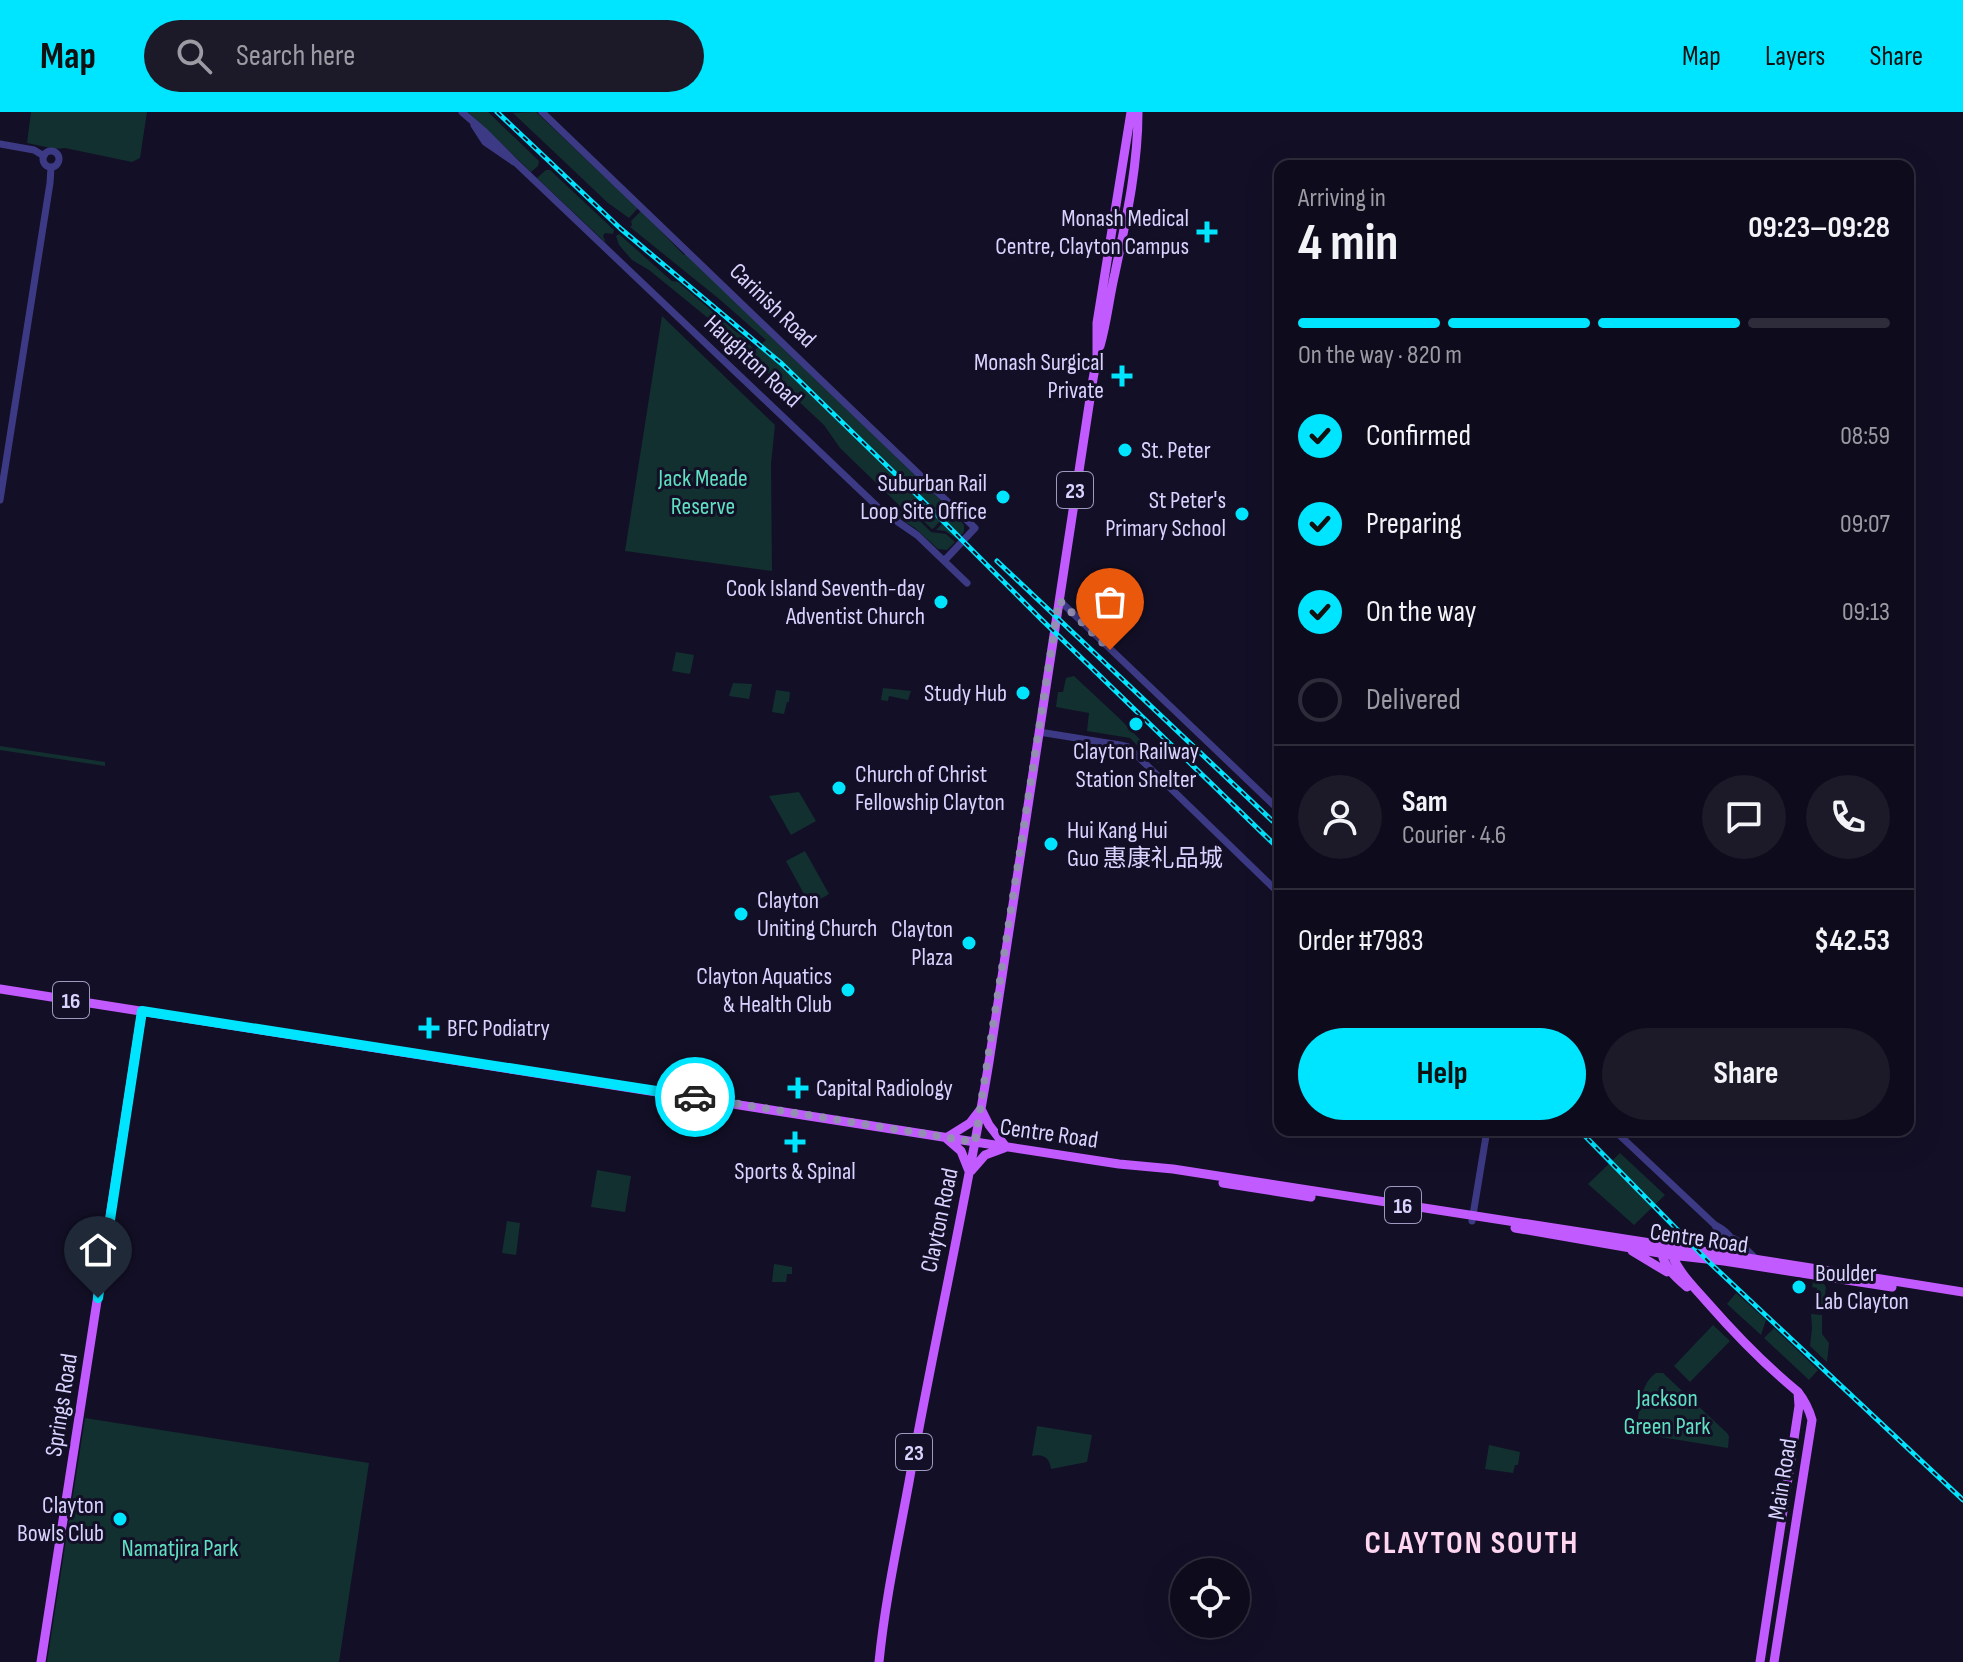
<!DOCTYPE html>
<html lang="en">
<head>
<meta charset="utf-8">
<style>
  :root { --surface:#0e0b1c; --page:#1c1929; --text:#f1f3f6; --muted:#9b9ba3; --line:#2e2b3b; --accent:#00e5ff }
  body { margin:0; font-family:"Sofia Sans Condensed","Noto Sans SC",sans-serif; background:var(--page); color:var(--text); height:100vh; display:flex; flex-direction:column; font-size:30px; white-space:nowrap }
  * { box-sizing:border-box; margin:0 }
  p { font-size:26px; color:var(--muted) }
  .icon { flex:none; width:44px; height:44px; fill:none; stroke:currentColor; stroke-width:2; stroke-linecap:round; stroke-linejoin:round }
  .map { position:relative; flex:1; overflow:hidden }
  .sheet { position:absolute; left:1274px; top:48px; width:640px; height:976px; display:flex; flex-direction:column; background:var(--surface); border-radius:16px; box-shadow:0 8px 32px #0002,0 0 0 2px var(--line) }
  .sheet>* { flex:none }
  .controls { position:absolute; left:1170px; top:1446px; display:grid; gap:16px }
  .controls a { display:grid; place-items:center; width:80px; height:80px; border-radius:50%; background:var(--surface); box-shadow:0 8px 32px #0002,0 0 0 2px var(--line); font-size:40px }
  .pin { position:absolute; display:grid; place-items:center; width:68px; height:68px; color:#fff; margin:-82px -34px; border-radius:50% 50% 50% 0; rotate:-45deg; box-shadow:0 0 8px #0007 }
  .pin .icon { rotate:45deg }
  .courier { position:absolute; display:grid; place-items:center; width:80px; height:80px; margin:-40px; border:6px solid #00e5ff; border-radius:50%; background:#fff; color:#222; box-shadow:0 2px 10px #0007 }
  .overview em { font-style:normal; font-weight:700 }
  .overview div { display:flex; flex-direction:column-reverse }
  .overview { display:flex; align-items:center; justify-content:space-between; height:136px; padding:0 24px }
  h1 { font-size:52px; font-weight:700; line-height:60px }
  .bar { display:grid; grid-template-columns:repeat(4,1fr); gap:12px 8px; align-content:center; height:96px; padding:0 24px }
  .bar i { height:10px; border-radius:6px; background:var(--line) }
  .bar .selected { background:var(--accent) }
  .bar p { grid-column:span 4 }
  .line { display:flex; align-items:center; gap:20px; padding:0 24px; border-top:2px solid var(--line) }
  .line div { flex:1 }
  .round { display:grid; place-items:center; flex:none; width:84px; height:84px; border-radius:42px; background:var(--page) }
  ol { padding:0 24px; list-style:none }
  li { display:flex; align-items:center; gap:24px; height:88px }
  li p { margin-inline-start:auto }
  li .icon { padding:8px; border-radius:50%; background:var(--accent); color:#111; stroke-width:4 }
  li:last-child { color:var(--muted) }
  li i { width:44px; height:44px; border:4px solid var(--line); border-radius:50% }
  .button { display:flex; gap:16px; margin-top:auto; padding:16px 24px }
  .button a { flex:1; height:92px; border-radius:48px; background:var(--accent); color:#111; font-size:32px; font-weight:700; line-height:92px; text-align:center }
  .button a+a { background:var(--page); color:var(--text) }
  header { display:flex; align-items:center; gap:48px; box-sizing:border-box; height:112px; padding:0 40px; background:var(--accent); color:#111 }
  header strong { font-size:38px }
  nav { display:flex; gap:44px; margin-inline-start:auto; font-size:28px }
  .search { width:560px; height:72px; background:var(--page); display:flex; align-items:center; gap:20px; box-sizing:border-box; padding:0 28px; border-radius:44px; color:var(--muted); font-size:30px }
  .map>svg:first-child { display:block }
  .green { fill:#12302f }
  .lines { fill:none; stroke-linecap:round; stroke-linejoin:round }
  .minor { stroke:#3d3a85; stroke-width:7 }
  .major { stroke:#c25bff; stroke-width:9 }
  .rail-casing { stroke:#00e5ff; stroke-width:5 }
  .rail { stroke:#130f26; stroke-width:2; stroke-dasharray:6; stroke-linecap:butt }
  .done { stroke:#948fb3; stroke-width:8; stroke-dasharray:0 14.4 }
  .route { stroke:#00e5ff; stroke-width:10 }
  .poi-dot { fill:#00e5ff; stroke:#130f26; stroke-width:3 }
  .labels { text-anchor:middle; stroke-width:6; stroke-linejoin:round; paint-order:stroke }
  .shield { fill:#130f26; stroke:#9e99be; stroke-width:2 }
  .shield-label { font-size:22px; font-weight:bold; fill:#d9d4ff }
  .poi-label { font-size:24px; fill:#d9d4ff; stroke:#130f26; text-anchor:end }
  .street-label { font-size:24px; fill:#d9d4ff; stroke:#130f26 }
  .park-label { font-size:24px; fill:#5fe0c0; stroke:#130f26 }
  .district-label { font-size:32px; font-weight:bold; letter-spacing:2px; fill:#ffd6f0; stroke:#130f26 }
</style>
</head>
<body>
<header>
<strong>Map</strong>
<div class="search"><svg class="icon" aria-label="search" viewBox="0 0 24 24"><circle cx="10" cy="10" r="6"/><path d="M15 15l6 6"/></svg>Search here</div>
<nav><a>Map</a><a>Layers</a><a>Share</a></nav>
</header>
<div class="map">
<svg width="1963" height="1550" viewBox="0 0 1963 1550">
  <rect width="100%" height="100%" fill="#130f26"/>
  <path class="green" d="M31 0H147L140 46 132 50 65 36 55 37 27 31Z
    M468 0H488L539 49 538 54 531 60Z
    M536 0 638 96 629 106 608 91 513 1Z
    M546 58H550L614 118 613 122 605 121 603 124 606 131 537 66Z
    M641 99 684 143 686 142 950 397 934 416 932 417 918 404 902 396 840 336 824 313 719 215 649 158 632 148 619 133 616 124 619 122 666 164 672 169 678 170 735 219 746 227 749 232 755 238 766 228 718 186 630 115 632 113 631 109Z
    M662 204 775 313 771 352 772 459 625 439Z
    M901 399 920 409 931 420 946 422 955 430 947 438 938 437 915 416 889 400Z
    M953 400 964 413V420L957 427 945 419 936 418Z
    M676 540 694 543 690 562 672 559Z
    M1074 564 1120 607 1161 649 1158 651 1151 647 1130 626 1087 619 1089 601 1056 595 1058 580H1063L1066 566Z
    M733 571 752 572 749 587 729 584Z
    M883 576 911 579 908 588 889 584 888 589 881 588Z
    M776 578 790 580 789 590H787L784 602 772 600Z
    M0 634 105 650V654L0 638Z
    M799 680 816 709 791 723 769 684Z
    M805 739 829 782 810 793 786 749Z
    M1620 1041 1665 1083 1634 1113 1588 1072Z
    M597 1058 631 1064 625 1100 591 1095Z
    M507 1109 520 1111 516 1143 502 1141Z
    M774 1152 792 1155V1162H787L786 1170H772Z
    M1813 1170 1824 1172 1826 1175 1823 1198 1813 1197 1817 1176 1812 1175Z
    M1736 1181 1766 1208 1761 1223 1727 1192Z
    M1811 1202 1822 1203V1222L1829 1231 1827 1250 1810 1234 1812 1216Z
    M1713 1213 1730 1229 1690 1270 1674 1254Z
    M1774 1216 1818 1258 1809 1268 1764 1226Z
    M1656 1261H1663L1727 1321 1729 1324 1728 1336 1636 1321C1640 1301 1638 1273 1656 1261Z
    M85 1306 369 1351 339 1550H47Z
    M1037 1314 1092 1323 1087 1350 1051 1357C1050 1346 1043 1341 1032 1344Z
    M1489 1333 1520 1340 1518 1353H1515L1513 1361 1485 1357Z"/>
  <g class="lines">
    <path class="minor" d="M462 0 485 20 516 51 882 399 917 423 967 471
      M542 0 975 416 944 449
      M474 13 485 30 514 50
      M0 32 34 38 44 44
      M43 47a8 8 0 1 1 16 0a8 8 0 1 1-16 0Z
      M0 388 50 71 51 55
      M1059 488 1280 699
      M1039 620 1120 633 1128 635 1280 782
      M1614 1018 1715 1113C1729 1120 1738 1130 1732 1147
      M1472 1109 1487 1018
      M1715 1113 1725 1136V1144
      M1732 1126 1738 1129 1755 1146"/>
    <path class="major" d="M1100 234C1107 210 1109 186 1115 161 1126 108 1138 55 1138 0
      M0 877 962 1028 1119 1052 1173 1057C1437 1097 1700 1138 1963 1180
      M981 997 989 1013 1006 1035
      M946 1026 970 1011 980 998
      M946 1026 961 1039 969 1059
      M971 1059 985 1043 1004 1036
      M1223 1071 1311 1085
      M1515 1116 1671 1143 1724 1149 1892 1175
      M1661 1136C1662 1153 1674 1164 1687 1175
      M1670 1138C1677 1159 1693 1174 1707 1190 1735 1222 1765 1253 1798 1280 1805 1289 1809 1297 1812 1308L1774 1550
      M1632 1139 1667 1160
      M41 1550 142 899
      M879 1550C885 1489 898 1430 909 1370 934 1230 966 1091 989 950L1093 267 1097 245V211L1131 0
      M1760 1550 1799 1294 1798 1280"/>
    <defs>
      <path id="rail" d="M497 0 621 117 782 252 915 381 1041 507 1280 738
        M997 449 1280 716
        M1579 1018 1710 1151 1963 1388"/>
    </defs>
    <use href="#rail" class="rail-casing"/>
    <use href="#rail" class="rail"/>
  </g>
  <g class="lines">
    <path class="done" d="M695 985 975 1030 1059 488 1110 538"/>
    <path class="route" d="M98 1186 142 899 695 985"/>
  </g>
  <g class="poi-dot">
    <path d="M1203 108h8v8h8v8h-8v8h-8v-8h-8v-8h8z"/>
    <path d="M1118 252h8v8h8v8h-8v8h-8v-8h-8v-8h8z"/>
    <circle cx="1125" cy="338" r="8"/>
    <circle cx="1003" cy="385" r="8"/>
    <circle cx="1242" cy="402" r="8"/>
    <circle cx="941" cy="490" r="8"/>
    <circle cx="1023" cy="581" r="8"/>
    <circle cx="1136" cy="612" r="8"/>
    <circle cx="839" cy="676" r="8"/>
    <circle cx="1051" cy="732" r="8"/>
    <circle cx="741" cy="802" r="8"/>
    <circle cx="969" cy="831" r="8"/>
    <circle cx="848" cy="878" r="8"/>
    <path d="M425 904h8v8h8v8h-8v8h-8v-8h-8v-8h8z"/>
    <path d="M794 964h8v8h8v8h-8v8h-8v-8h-8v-8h8z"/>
    <path d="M791 1018h8v8h8v8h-8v8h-8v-8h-8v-8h8z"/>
    <circle cx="1799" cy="1175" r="8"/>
    <circle cx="120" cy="1407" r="8"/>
  </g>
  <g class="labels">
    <g class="shield">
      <rect x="1057" y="360" width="36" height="36" rx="6"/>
      <rect x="53" y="870" width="36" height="36" rx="6"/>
      <rect x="1385" y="1075" width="36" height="36" rx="6"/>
      <rect x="896" y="1322" width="36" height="36" rx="6"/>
    </g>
    <g class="shield-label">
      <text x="1075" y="386">23</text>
      <text x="71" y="896">16</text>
      <text x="1403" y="1101">16</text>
      <text x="914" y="1348">23</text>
    </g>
    <g class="poi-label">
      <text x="1189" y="114">Monash Medical<tspan x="1189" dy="28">Centre, Clayton Campus</tspan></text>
      <text x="1104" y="258">Monash Surgical<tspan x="1104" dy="28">Private</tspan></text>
      <text x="1141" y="346" text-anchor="start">St. Peter</text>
      <text x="987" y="379">Suburban Rail<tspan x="987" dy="28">Loop Site Office</tspan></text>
      <text x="1226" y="396">St Peter's<tspan x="1226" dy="28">Primary School</tspan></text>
      <text x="925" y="484">Cook Island Seventh-day<tspan x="925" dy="28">Adventist Church</tspan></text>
      <text x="1007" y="589">Study Hub</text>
      <text x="1136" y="647" text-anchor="middle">Clayton Railway<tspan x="1136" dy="28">Station Shelter</tspan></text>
      <text x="855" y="670" text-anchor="start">Church of Christ<tspan x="855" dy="28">Fellowship Clayton</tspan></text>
      <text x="1067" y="726" text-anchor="start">Hui Kang Hui<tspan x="1067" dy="28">Guo 惠康礼品城</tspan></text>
      <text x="757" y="796" text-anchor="start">Clayton<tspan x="757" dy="28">Uniting Church</tspan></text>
      <text x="953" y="825">Clayton<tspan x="953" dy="28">Plaza</tspan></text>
      <text x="832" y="872">Clayton Aquatics<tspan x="832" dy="28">&amp; Health Club</tspan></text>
      <text x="447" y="924" text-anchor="start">BFC Podiatry</text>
      <text x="816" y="984" text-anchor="start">Capital Radiology</text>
      <text x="795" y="1067" text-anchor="middle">Sports &amp; Spinal</text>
      <text x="1815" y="1169" text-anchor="start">Boulder<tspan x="1815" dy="28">Lab Clayton</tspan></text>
      <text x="104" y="1401">Clayton<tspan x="104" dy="28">Bowls Club</tspan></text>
    </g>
    <g class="street-label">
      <text transform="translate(773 193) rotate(44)" y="8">Carinish Road</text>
      <text transform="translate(753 249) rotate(43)" y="8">Haughton Road</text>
      <text transform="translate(1049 1021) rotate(8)" y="8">Centre Road</text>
      <text transform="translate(939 1108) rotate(-78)" y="8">Clayton Road</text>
      <text transform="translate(1699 1126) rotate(8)" y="8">Centre Road</text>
      <text transform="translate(61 1293) rotate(-81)" y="8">Springs Road</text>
      <text transform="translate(1782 1367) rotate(-81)" y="8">Main Road</text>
    </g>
    <g class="park-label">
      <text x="703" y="374">Jack Meade<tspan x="703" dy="28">Reserve</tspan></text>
      <text x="1667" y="1294">Jackson<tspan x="1667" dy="28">Green Park</tspan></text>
      <text x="180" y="1444">Namatjira Park</text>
    </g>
    <g class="district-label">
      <text x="1472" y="1441">CLAYTON SOUTH</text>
    </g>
  </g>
</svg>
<div class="controls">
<a><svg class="icon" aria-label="locate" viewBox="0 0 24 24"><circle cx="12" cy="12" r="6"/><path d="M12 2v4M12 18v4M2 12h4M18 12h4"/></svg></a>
</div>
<div class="pin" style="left:1110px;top:538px;background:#ea580c"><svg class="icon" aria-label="bag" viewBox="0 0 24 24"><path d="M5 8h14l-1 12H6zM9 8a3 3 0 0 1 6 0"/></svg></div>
<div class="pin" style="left:98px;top:1186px;background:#1f2937"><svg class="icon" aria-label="home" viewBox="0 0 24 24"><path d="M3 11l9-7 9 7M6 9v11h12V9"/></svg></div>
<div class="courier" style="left:695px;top:985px"><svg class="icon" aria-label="car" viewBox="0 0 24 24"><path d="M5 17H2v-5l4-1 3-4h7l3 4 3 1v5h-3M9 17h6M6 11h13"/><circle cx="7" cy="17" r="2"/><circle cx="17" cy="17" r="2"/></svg></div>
<section class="sheet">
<div class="overview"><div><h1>4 min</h1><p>Arriving in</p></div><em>09:23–09:28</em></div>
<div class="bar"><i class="selected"></i><i class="selected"></i><i class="selected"></i><i></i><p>On the way · 820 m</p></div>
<ol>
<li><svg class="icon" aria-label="check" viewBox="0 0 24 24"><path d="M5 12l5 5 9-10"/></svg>Confirmed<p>08:59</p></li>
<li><svg class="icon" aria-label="check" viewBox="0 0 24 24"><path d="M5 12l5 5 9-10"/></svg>Preparing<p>09:07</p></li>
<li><svg class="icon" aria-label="check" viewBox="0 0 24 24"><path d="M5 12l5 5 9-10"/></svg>On the way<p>09:13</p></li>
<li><i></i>Delivered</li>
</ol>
<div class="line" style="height:144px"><a class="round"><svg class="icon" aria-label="person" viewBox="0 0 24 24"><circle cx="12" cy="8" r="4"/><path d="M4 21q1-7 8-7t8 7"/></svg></a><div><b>Sam</b><p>Courier · 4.6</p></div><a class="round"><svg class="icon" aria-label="chat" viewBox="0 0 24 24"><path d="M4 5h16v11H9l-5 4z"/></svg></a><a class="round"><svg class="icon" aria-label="phone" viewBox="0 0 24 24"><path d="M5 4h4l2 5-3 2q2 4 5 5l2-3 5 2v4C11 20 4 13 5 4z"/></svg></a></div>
<div class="line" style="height:104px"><div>Order #7983</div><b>$42.53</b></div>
<div class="button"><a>Help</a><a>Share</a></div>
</section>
</div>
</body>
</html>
